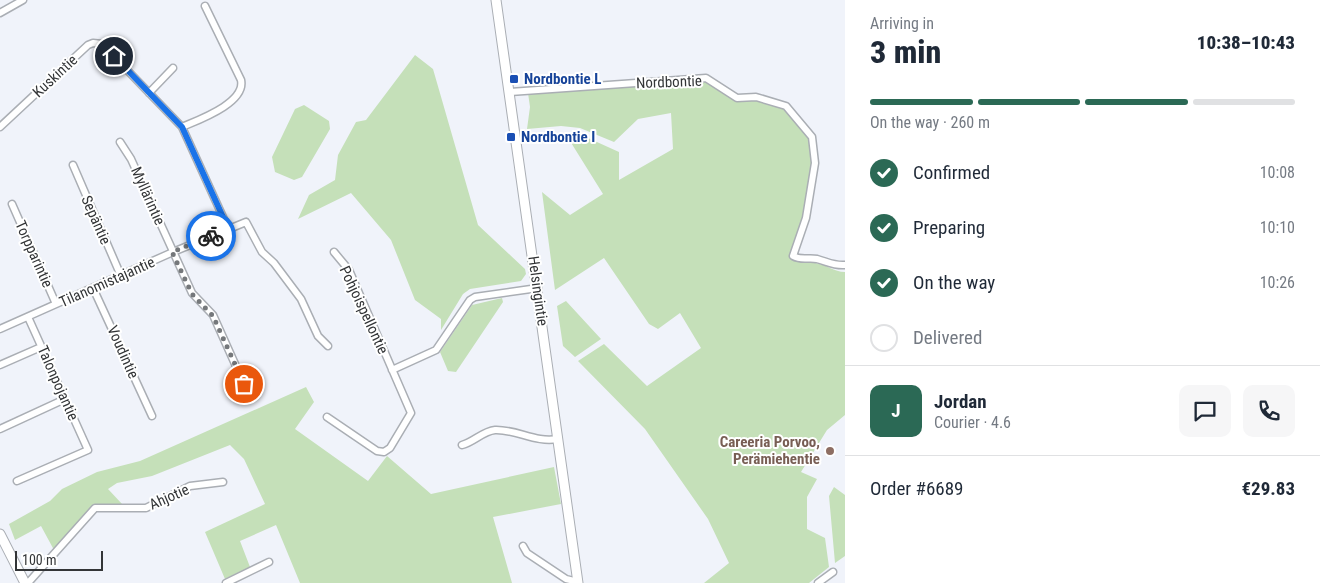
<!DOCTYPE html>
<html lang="en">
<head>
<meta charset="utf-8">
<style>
  :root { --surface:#fff; --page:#f6f6f7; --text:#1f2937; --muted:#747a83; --line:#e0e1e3; --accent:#2b6955 }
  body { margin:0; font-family:"Roboto Condensed",sans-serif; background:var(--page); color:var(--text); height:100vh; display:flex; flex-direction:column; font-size:19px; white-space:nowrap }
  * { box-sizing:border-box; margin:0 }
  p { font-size:16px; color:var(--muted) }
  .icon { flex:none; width:28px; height:28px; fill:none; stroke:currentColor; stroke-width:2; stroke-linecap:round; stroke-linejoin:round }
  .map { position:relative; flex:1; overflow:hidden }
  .side { display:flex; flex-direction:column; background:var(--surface); width:475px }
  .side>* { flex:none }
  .scale { position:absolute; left:15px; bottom:12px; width:88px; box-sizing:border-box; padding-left:5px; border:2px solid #333537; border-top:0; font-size:14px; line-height:18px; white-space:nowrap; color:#333537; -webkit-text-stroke:4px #fff; paint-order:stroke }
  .pin { position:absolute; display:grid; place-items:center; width:42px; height:42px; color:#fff; margin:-21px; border:2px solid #fff; border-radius:50%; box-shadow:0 1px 5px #0007 }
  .courier { position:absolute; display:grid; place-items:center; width:50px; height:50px; margin:-25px; border:4px solid #1a73e8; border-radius:50%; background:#fff; color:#222; box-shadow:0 1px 6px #0007 }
  .summary em { font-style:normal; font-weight:800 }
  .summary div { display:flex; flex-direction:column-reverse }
  .summary { display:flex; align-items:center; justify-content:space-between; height:85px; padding:0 25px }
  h1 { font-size:32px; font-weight:800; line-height:38px }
  .bar { display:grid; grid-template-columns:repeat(4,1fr); gap:8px 5px; align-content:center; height:60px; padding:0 25px }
  .bar i { height:6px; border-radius:4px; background:var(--line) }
  .bar .on { background:var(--accent) }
  .bar p { grid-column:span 4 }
  .line { display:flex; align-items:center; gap:12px; padding:0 25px; border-top:1px solid var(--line) }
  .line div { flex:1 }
  .round { display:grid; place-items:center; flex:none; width:52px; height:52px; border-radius:10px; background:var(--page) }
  ol { padding:0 25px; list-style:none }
  li { display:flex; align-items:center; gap:15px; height:55px }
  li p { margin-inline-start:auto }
  li .icon { padding:5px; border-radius:50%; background:var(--accent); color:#fff; stroke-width:4 }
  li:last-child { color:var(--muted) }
  li i { width:28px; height:28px; border:2px solid var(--line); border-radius:50% }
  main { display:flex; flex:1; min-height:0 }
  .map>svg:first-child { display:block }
  .green { fill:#c5e0b9 }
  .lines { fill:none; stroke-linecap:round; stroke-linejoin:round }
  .street-casing { stroke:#aaaeb4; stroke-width:9 }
  .secondary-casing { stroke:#aaaeb4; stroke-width:11 }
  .street { stroke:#fff; stroke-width:6 }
  .secondary { stroke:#fff; stroke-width:9 }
  .done { stroke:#75787b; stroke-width:5; stroke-dasharray:0 9 }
  .route { stroke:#1a73e8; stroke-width:6 }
  .transit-dot { fill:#1a4fb4; stroke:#fff; stroke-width:2 }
  .education-dot { fill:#8d6e63; stroke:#fff; stroke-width:2 }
  .labels { text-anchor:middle; stroke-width:4; stroke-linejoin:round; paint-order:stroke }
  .street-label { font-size:15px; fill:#333537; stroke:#fff }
  .transit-label { font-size:15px; font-weight:bold; fill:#164399; stroke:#fff; text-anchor:start }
  .education-label { font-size:15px; font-weight:bold; fill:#785e54; stroke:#fff; text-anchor:end }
</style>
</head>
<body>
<main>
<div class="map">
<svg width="845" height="583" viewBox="0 0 845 583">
  <rect width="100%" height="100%" fill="#f0f3fa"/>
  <path class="green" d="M415 55 433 69 478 225 525 269 526 274 521 281 470 289 463 294 441 330V319L415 300 391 240 351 193 298 219 309 195 335 180 338 155 356 122 366 120Z
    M705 81 736 102 755 100 784 109 809 138 812 163 804 217 789 257C805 266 800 260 815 263 826 264 834 272 845 272V415L827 430 801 472 817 479 807 497V529L825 538 829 567 809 583H704L729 563 708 519 645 429 578 361 604 344 647 386 701 348 680 313 658 329 649 324 604 258 555 290 542 192 570 215 603 194 565 133H577L619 152V180L673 149 671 113 638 119 614 142 580 128 561 126 527 129 530 107 528 93Z
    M304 105 329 121 330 129 302 177 294 180 275 172 272 157 295 109Z
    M502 298 503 302 456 372 448 371 440 352 472 305Z
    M566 301 601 339 575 357 563 346 557 306Z
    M306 387 314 402 295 429 368 481 387 456 431 494 554 467 561 504 493 517 512 583H300L276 525 240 541 250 567 225 579 205 532 265 504 244 459 230 445 152 476 117 483 108 489 123 505 122 506 99 504 92 507 54 550 41 526 15 540 9 524 50 501 62 489 97 472 140 461Z
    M834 487 845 495V556L835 563 829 496Z"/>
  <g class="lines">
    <defs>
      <path id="street" d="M0 13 23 0
        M510 92 706 78 737 98 756 97 786 106 812 137 815 163 806 218 793 256C802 261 808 257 817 259 828 262 834 266 845 265
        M149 93 173 68
        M0 127 88 45 93 43 102 44 182 127 228 228
        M182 127C198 120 246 103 241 80L205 6
        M120 142 131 159 192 293 213 315 244 384
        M73 165 121 276
        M12 204 56 304
        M93 288 152 416
        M0 329 173 252 246 222 262 252 274 263 301 299 318 336 328 346
        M0 365 41 347
        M392 370 436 350 470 300 475 297 538 288
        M327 417 377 451 384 452 390 448 411 413 349 270 334 252
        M0 429 65 399
        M462 445C474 442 483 431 495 430 516 429 536 443 557 439
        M17 481 88 450 28 317
        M523 546 527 553 566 579 578 582
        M28 583 95 508H146L190 486 223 482
        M226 583 269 562
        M818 583 833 572"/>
      <path id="secondary" d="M496 0 578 583
        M0 534 25 583"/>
    </defs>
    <use href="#street" class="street-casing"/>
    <use href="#secondary" class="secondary-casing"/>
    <use href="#street" class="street"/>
    <use href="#secondary" class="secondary"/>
  </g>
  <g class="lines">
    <path class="done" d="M211 236 172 252 192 294 213 316 244 384"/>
    <path class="route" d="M114 56 182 127 228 228 211 236"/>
  </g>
  <g class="transit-dot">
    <rect x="509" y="74" width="10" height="10" rx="2.5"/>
    <rect x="506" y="132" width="10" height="10" rx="2.5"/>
  </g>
  <circle class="education-dot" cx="830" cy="451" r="5"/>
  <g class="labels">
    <g class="street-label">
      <text transform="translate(55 76) rotate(-43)" y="5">Kuskintie</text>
      <text transform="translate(669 82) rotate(-2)" y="5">Nordbontie</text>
      <text transform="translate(148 196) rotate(66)" y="5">Myllärintie</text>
      <text transform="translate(96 220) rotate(66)" y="5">Sepäntie</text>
      <text transform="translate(34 254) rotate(66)" y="5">Torpparintie</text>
      <text transform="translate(107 282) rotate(-24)" y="5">Tilanomistajantie</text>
      <text transform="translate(538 291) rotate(82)" y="5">Helsingintie</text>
      <text transform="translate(364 310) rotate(65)" y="5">Pohjoispellontie</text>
      <text transform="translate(123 352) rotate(66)" y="5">Voudintie</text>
      <text transform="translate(58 383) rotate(66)" y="5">Talonpojantie</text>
      <text transform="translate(169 497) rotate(-24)" y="5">Ahjotie</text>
    </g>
    <g class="transit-label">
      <text x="524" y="84">Nordbontie L</text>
      <text x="521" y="142">Nordbontie I</text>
    </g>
    <g class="education-label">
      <text x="820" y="447">Careeria Porvoo,<tspan x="820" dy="17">Perämiehentie</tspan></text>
    </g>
  </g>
</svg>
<div class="scale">100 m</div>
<div class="pin" style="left:244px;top:384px;background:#ea580c"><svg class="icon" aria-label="bag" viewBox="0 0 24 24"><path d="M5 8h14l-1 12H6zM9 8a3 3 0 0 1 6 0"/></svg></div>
<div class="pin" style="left:114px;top:56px;background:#1f2937"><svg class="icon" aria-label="home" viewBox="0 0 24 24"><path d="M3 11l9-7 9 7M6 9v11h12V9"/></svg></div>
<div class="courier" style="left:211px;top:236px"><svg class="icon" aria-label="bike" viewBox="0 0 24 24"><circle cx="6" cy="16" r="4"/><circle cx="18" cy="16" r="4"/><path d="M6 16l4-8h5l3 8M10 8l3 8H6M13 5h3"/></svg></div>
</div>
<section class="side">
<div class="summary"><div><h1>3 min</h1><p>Arriving in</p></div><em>10:38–10:43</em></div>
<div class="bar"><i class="on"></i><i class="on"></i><i class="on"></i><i></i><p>On the way · 260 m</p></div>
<ol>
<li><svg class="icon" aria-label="check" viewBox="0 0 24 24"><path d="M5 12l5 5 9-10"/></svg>Confirmed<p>10:08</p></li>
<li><svg class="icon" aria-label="check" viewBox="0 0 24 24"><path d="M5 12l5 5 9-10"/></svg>Preparing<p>10:10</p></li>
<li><svg class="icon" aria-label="check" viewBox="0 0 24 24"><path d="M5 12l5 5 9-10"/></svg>On the way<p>10:26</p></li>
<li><i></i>Delivered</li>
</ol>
<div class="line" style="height:90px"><b class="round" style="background:var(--accent);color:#fff">J</b><div><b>Jordan</b><p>Courier · 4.6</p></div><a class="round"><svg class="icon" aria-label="chat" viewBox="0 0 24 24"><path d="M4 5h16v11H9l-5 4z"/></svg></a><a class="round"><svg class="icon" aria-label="phone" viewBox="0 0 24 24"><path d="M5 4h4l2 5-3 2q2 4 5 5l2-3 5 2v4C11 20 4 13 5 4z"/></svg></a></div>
<div class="line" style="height:65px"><div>Order #6689</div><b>€29.83</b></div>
</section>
</main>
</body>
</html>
